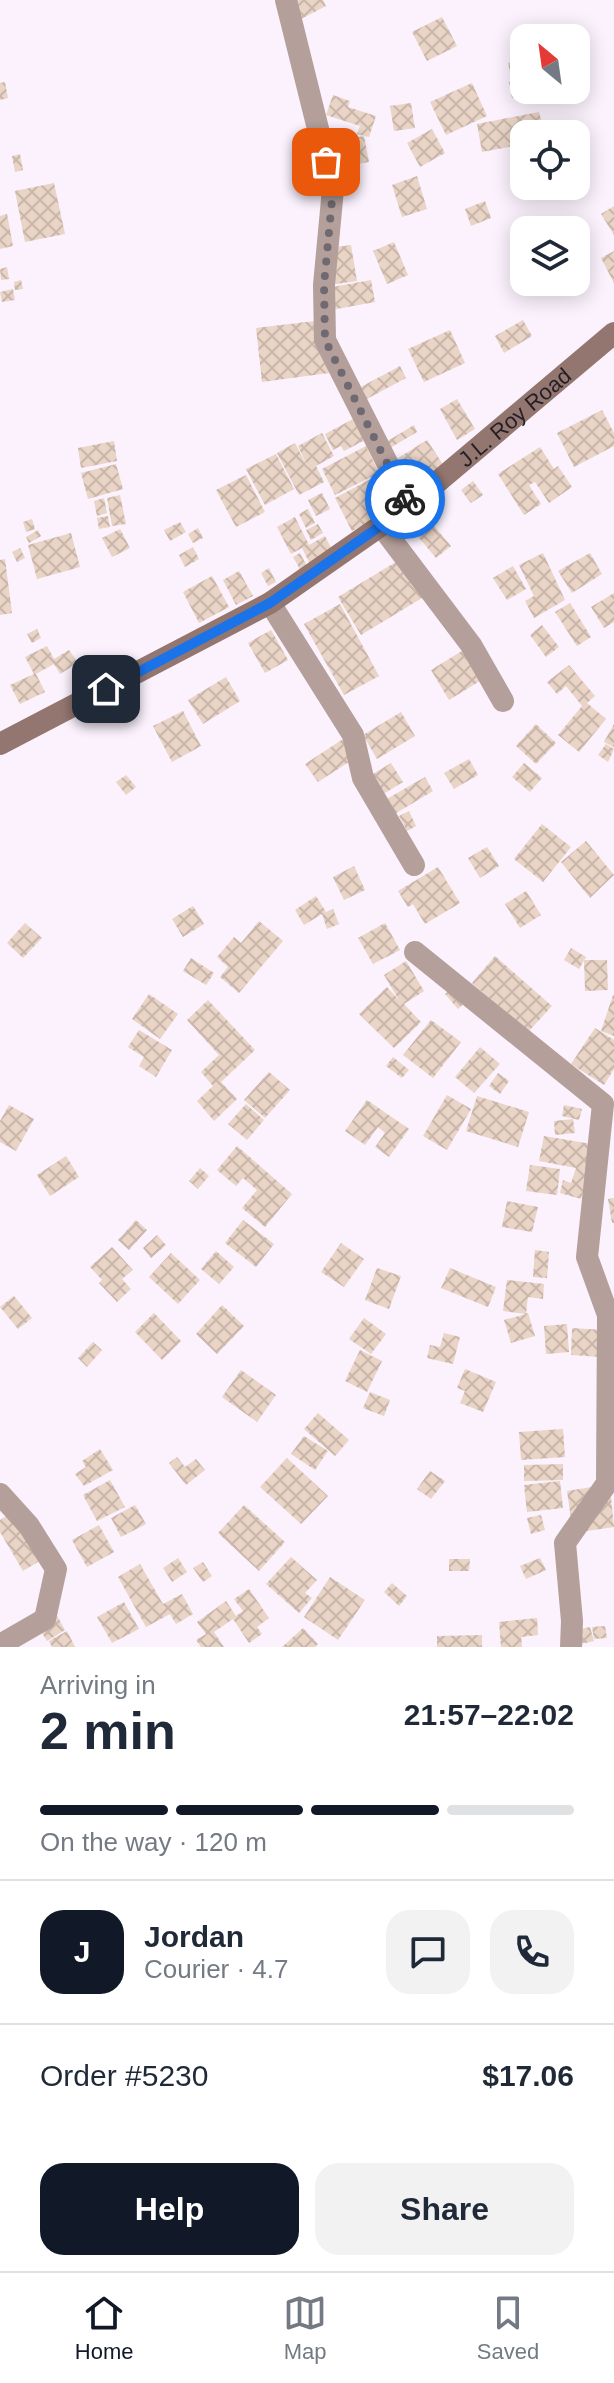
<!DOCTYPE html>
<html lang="en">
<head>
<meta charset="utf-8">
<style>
  :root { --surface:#fff; --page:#f2f2f3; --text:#1f2937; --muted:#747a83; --line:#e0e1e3; --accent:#111827 }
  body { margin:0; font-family:Helvetica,sans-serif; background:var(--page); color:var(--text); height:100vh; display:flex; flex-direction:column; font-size:30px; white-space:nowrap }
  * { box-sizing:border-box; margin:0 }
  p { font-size:26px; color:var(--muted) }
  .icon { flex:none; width:44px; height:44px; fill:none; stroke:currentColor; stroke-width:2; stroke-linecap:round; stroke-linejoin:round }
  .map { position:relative; height:1647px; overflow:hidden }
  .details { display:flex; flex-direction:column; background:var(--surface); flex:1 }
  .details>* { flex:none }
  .needle { width:52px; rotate:331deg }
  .controls { position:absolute; left:510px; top:24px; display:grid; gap:16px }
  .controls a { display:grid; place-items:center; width:80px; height:80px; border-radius:16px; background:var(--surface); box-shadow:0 4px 20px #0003; font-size:40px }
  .pin { position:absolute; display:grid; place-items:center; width:68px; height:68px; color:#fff; margin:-34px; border-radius:16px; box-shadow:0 4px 12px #0006 }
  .courier { position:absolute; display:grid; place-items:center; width:80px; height:80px; margin:-40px; border:6px solid #1a73e8; border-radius:50%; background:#fff; color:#222; box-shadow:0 2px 10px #0007 }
  .overview em { font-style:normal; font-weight:700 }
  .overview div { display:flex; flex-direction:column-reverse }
  .overview { display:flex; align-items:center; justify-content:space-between; height:136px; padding:0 40px }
  h1 { font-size:52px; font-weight:700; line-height:60px }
  .bar { display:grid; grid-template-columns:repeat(4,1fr); gap:12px 8px; align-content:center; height:96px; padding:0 40px }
  .bar i { height:10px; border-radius:6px; background:var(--line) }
  .bar .active { background:var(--accent) }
  .bar p { grid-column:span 4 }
  .line { display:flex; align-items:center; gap:20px; padding:0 40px; border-top:2px solid var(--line) }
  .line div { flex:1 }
  .round { display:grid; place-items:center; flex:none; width:84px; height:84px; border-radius:24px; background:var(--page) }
  .primary-button { display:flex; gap:16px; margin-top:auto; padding:16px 40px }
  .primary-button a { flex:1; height:92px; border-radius:24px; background:var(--accent); color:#fff; font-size:32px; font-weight:700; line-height:92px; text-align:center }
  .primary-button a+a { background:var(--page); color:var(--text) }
  .dock { display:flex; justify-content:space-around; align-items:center; height:112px; border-top:2px solid var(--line); background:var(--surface); font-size:22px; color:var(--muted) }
  .dock a { display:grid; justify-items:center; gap:4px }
  .dock .active { color:var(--accent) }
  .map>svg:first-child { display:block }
  .building { fill:url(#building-cross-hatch) }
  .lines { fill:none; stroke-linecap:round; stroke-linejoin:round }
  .minor { stroke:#b49f9a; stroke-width:22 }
  .secondary { stroke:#93766f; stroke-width:22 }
  .done { stroke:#6f6972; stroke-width:8; stroke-dasharray:0 14.4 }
  .route { stroke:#1a73e8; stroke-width:10 }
  .labels { text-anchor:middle; stroke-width:7; stroke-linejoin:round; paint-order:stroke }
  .street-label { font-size:22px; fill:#241f26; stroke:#fff }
</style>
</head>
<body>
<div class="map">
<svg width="614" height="1647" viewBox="0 0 614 1647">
  <defs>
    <pattern id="building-cross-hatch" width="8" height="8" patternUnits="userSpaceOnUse" patternTransform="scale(2)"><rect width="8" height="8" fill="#e9d4c6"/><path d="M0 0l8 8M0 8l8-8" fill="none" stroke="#c8b6aa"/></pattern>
  </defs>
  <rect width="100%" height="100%" fill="#fbf2fe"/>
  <path class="building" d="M297 0H323L326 6 301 19Z
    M442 17 457 46 427 61 412 32Z
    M524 59V74L511 77 508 63Z
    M524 78V90H535L536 93 512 98 509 82Z
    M5 82 8 98 0 100V83Z
    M472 83 487 116 446 135 430 102Z
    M333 95 350 101 348 107 376 116 369 137 364 136 369 162 341 167 337 141 364 136 357 134 360 126 326 115Z
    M411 103 415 128 394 131 390 106Z
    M539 112 542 123 530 125 532 134H524V144L482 152 477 124Z
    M432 129 445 153 420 167 407 143Z
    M20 154 23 170 15 172 12 156Z
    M417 176 427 209 402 217 392 185Z
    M54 183 65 234 25 242 15 191Z
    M485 201 491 218 471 226 465 209Z
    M614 206V235L601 214Z
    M7 214 13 246 0 249V216Z
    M394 242 408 275 387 284 373 251Z
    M351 245 357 281 329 285 324 249Z
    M614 251V283L601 258Z
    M7 267 9 279 1 280 0 269Z
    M21 280 23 289 15 290 14 282Z
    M371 280 375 302 331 310 327 288Z
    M13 289 15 300 2 302 0 292Z
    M323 320 329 373 262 382 256 328Z
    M523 320 532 336 504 353 495 336Z
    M450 330 465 363 424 382 408 349Z
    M400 366 406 378 363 401 357 389Z
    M457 399 475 429 457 440 440 409Z
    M602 410 614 433V446L574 467 557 433Z
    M353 419 365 440 344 451 341 446 333 450 325 434Z
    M414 425 417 432 390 448 386 442Z
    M322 433 334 456 316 466 324 482 299 495 277 453 295 443 309 470 298 446Z
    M427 440 446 469 415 490 395 460Z
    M114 441 117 461 81 468 78 448Z
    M366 446 379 473 335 495 322 469Z
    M540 447 554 469 558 466 572 487 549 503 535 482 529 485 541 504 524 515 498 474Z
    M276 454 294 489 265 505 246 469Z
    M116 464 123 489 88 499 81 473Z
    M380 474 397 508 352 531 335 498Z
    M246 475 265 512 236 527 216 490Z
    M473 481 483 495 471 503 461 490Z
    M322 493 330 509 316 516 308 500Z
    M120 495 126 524 112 526 107 498Z
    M104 498 107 513 97 516 94 501Z
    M308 509 315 523 306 528 299 514Z
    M424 514 451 546 436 558 409 526Z
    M108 516 110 527 99 529 97 518Z
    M295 517 309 545 325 536 333 552 310 564 302 548 291 554 277 527Z
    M32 519 35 529 26 532 23 522Z
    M180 522 186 532 170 541 164 530Z
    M318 524 323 533 311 540 306 530Z
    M198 528 203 538 193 543 188 534Z
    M120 529 130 548 112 557 102 538Z
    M38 530 41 536 29 543 26 537Z
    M71 533 80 567 37 579 28 545Z
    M193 547 199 559 185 567 179 555Z
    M20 548 25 558 17 562 12 552Z
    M300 553 308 568 301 571 293 557Z
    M543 553 565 600 534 618 525 601 534 596 519 565Z
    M590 553 602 574 572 593 558 571Z
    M5 559 12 613 0 615V560Z
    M399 560 422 598 361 635 338 597Z
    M513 566 526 589 507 600 493 578Z
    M269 568 276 582 268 586 261 573Z
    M239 571 253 596 236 605 223 580Z
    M212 576 229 607 199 623 183 592Z
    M614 593V622L604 628 591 607Z
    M570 603 591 637 577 646 555 612Z
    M340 604 379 676 344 695 304 624Z
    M542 625 559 647 546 657 530 635Z
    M37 629 41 638 32 643 27 634Z
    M271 630 288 660 265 673 248 643Z
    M47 646 54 659 69 650 78 663 60 674 54 664 36 674 45 692 20 704 10 685 34 674 25 657Z
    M470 646 488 676 449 700 431 670Z
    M569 665 595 696 587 703 606 719 579 752 558 735 582 706 566 686 557 694 547 682Z
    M226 677 240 701 203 724 188 700Z
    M183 711 201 746 172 762 153 726Z
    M401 712 415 736 377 759 363 735Z
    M536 724 556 743 536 764 516 746Z
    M614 724V747L604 742Z
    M343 739 355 758 318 782 305 764Z
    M606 744 614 749 608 762 598 755Z
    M469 759 478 775 454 789 444 773Z
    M391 763 403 782 380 796 368 777Z
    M524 763 542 778 530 792 512 777Z
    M126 775 136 787 126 795 116 782Z
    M425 777 433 791 393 815 385 800Z
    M409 811 416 826 407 831 399 816Z
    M542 824 571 847 543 882 514 859Z
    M586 841 614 875 590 898 561 862Z
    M487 847 499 866 480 878 468 858Z
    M354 866 365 890 344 900 333 877Z
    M438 867 460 903 425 924 413 904 408 907 398 891Z
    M526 891 541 915 520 928 505 904Z
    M316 896 326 912 333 909 339 924 327 929 322 914 304 925 295 910Z
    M193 906 204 924 183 937 172 919Z
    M259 921 283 941 239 993 220 977 228 967 217 957 234 937 241 943Z
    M25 923 42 938 23 958 7 943Z
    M385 923 400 950 373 964 358 938Z
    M571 948 586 957 579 969 564 960Z
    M495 956 552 1006 528 1032 472 983Z
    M191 958 214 973 206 985 183 971Z
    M584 960H607L608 990 585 991Z
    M406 961 424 991 404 1004 421 1022 394 1048 359 1014 387 987 399 1000 384 975Z
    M453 987 467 1001 458 1009 445 994Z
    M149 994 178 1014 160 1039 132 1019Z
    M613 995H614V1036L601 1031Z
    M208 1000 255 1050 221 1082 237 1099 214 1121 197 1101 213 1086 201 1072 219 1055 187 1020Z
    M431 1020 461 1042 433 1078 403 1055Z
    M595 1028 614 1040V1069L604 1085 571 1064Z
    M139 1030 172 1050 156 1077 139 1066 144 1057 128 1047Z
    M480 1047 500 1064 474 1093 455 1077Z
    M393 1057 409 1070 402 1078 386 1066Z
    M269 1072 290 1090 265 1118 244 1100Z
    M498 1073 509 1081 500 1094 489 1086Z
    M447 1095 471 1109 447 1150 423 1136Z
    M477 1096 529 1112 518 1147 466 1131Z
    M367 1100 409 1129 389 1157 375 1147 385 1133 378 1127 365 1145 345 1131Z
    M246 1104 264 1120 247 1140 228 1124Z
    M9 1105 34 1119 16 1151 0 1142V1121Z
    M564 1105 582 1109 579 1120 562 1116Z
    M573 1119 575 1133 555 1135 554 1121Z
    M544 1136 597 1145 581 1199 560 1193 563 1180 571 1183 576 1168 539 1161Z
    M237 1146 292 1194 265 1227 242 1208 257 1190 243 1178 236 1186 217 1170Z
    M66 1156 79 1177 50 1196 37 1175Z
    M530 1165 560 1169 557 1195 526 1191Z
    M200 1168 209 1176 198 1189 189 1181Z
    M614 1198V1223H612L608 1199Z
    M507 1201 538 1207 532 1232 502 1227Z
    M136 1220 147 1230 129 1250 118 1240Z
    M243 1220 274 1244 256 1267 225 1243Z
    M157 1235 166 1245 151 1258 143 1248Z
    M341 1243 364 1259 344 1287 321 1272Z
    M112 1247 133 1270 122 1279 131 1289 117 1302 99 1283 102 1280 90 1267Z
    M535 1250 549 1252 547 1278 533 1277Z
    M216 1251 234 1267 219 1284 201 1269Z
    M171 1253 200 1280 178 1304 149 1277Z
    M377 1268 401 1276 389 1309 365 1300Z
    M450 1268 496 1287 488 1307 441 1288Z
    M507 1280 544 1284 543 1299 528 1297 526 1314 528 1313 535 1336 511 1343 504 1320 526 1314 503 1311Z
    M14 1296 32 1318 18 1329 0 1307Z
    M222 1305 244 1326 217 1354 196 1334Z
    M154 1313 181 1341 162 1360 135 1332Z
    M364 1318 386 1334 371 1354 349 1339Z
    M567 1324 569 1352 546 1354 544 1326Z
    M572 1328 603 1330 601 1357 571 1355Z
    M444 1333 460 1337 453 1364 427 1358 430 1345 440 1347Z
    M93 1342 102 1350 87 1367 78 1358Z
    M360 1350 382 1361 367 1392 345 1381Z
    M465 1369 496 1382 483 1412 460 1403 465 1391 457 1388Z
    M241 1370 276 1395 257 1422 222 1397Z
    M370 1392 390 1400 384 1416 363 1408Z
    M318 1413 349 1440 335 1456 304 1429Z
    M563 1429 565 1457 521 1460 519 1432Z
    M304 1436 328 1451 315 1470 291 1454Z
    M100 1449 113 1470 84 1486 75 1474 86 1467 82 1461Z
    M177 1457 185 1467 196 1459 205 1470 186 1485 169 1463Z
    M287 1458 328 1496 301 1524 260 1487Z
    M563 1464V1480L524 1481V1465Z
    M430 1471 445 1481 431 1499 417 1489Z
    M110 1480 125 1507 97 1521 83 1495Z
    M560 1481 563 1508 527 1512 524 1485Z
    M604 1485 610 1487 614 1527 573 1533 567 1491Z
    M135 1505 146 1524 121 1537 111 1518Z
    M244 1505 285 1542 259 1571 218 1533Z
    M12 1513 41 1560 23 1571 0 1532V1520Z
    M541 1515 545 1530 531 1534 527 1518Z
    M99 1525 114 1552 87 1567 72 1540Z
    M291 1557 317 1580 305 1593 312 1598 299 1613 266 1584Z
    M178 1558 187 1572 172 1582 163 1568Z
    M540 1558 546 1570 526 1579 520 1566Z
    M449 1559H470L469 1571H449Z
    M203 1562 212 1576 203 1582 193 1568Z
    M140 1564 163 1604 182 1594 193 1614 176 1624 170 1614 146 1627 118 1577Z
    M330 1577 365 1600 338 1640 304 1617Z
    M392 1583 407 1596 399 1606 384 1592Z
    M249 1589 269 1618 257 1627 262 1634 249 1643 233 1619 214 1632 224 1647H201L196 1640 206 1634 197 1622 226 1601 236 1616 243 1611 234 1599Z
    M124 1602 139 1629 112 1643 97 1617Z
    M55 1612 65 1630 47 1641 36 1623Z
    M537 1618 538 1635 521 1637 522 1647H501L499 1622Z
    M605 1626 607 1638 594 1639 592 1627Z
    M590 1627 594 1641 581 1644 577 1630Z
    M303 1628 318 1644 315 1647H282Z
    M67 1631 75 1647H52L49 1641Z
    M482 1635V1647H437V1636Z"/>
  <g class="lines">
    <path class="minor" d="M286 0 333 189 324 285 325 340 409 506
      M382 527 471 645 503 701
      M270 603 353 735 363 778 414 865
      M415 952 603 1104 587 1257 608 1315 607 1483 565 1543 572 1621 571 1647
      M0 1494 29 1526 56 1569 45 1619 0 1645"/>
    <path class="secondary" id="s1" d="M0 744 270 603 409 506 614 333"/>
  </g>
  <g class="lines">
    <path class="done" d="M326 162 333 189 324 285 325 340 405 499"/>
    <path class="route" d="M106 689 270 603 409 506 405 499"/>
  </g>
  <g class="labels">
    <g class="street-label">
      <text dy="8" stroke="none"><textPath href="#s1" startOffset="612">J.L. Roy Road</textPath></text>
    </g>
  </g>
</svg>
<div class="controls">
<a><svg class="needle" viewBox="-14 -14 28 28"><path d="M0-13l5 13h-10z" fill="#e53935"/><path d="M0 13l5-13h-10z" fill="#747a83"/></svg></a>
<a><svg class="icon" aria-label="locate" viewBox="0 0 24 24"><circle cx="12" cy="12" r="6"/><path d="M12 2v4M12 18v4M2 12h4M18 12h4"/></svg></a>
<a><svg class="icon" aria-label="layers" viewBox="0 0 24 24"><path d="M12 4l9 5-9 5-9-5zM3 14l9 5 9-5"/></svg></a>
</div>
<div class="pin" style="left:326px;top:162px;background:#ea580c"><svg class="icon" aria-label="bag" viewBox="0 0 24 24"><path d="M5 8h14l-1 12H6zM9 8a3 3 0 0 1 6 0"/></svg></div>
<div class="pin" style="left:106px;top:689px;background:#1f2937"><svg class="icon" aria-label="home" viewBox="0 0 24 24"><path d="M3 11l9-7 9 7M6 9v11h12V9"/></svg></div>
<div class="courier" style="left:405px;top:499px"><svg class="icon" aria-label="bike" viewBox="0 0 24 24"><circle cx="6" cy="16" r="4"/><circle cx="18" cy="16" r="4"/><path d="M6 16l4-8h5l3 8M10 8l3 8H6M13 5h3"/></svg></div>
</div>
<section class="details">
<div class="overview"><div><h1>2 min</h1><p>Arriving in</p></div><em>21:57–22:02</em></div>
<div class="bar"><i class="active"></i><i class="active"></i><i class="active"></i><i></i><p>On the way · 120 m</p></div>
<div class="line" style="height:144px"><b class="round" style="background:var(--accent);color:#fff">J</b><div><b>Jordan</b><p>Courier · 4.7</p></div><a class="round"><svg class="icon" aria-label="chat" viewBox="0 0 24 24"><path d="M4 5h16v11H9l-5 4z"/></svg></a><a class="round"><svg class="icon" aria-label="phone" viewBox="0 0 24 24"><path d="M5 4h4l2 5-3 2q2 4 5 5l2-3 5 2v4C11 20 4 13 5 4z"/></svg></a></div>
<div class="line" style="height:104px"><div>Order #5230</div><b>$17.06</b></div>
<div class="primary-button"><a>Help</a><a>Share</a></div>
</section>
<nav class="dock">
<a class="active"><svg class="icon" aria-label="home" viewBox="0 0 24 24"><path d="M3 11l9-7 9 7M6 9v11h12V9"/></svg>Home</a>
<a><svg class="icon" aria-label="map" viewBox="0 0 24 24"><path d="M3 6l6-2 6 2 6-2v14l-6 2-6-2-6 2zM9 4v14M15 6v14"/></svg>Map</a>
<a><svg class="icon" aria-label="saved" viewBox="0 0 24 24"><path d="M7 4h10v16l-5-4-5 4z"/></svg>Saved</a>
</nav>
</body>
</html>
